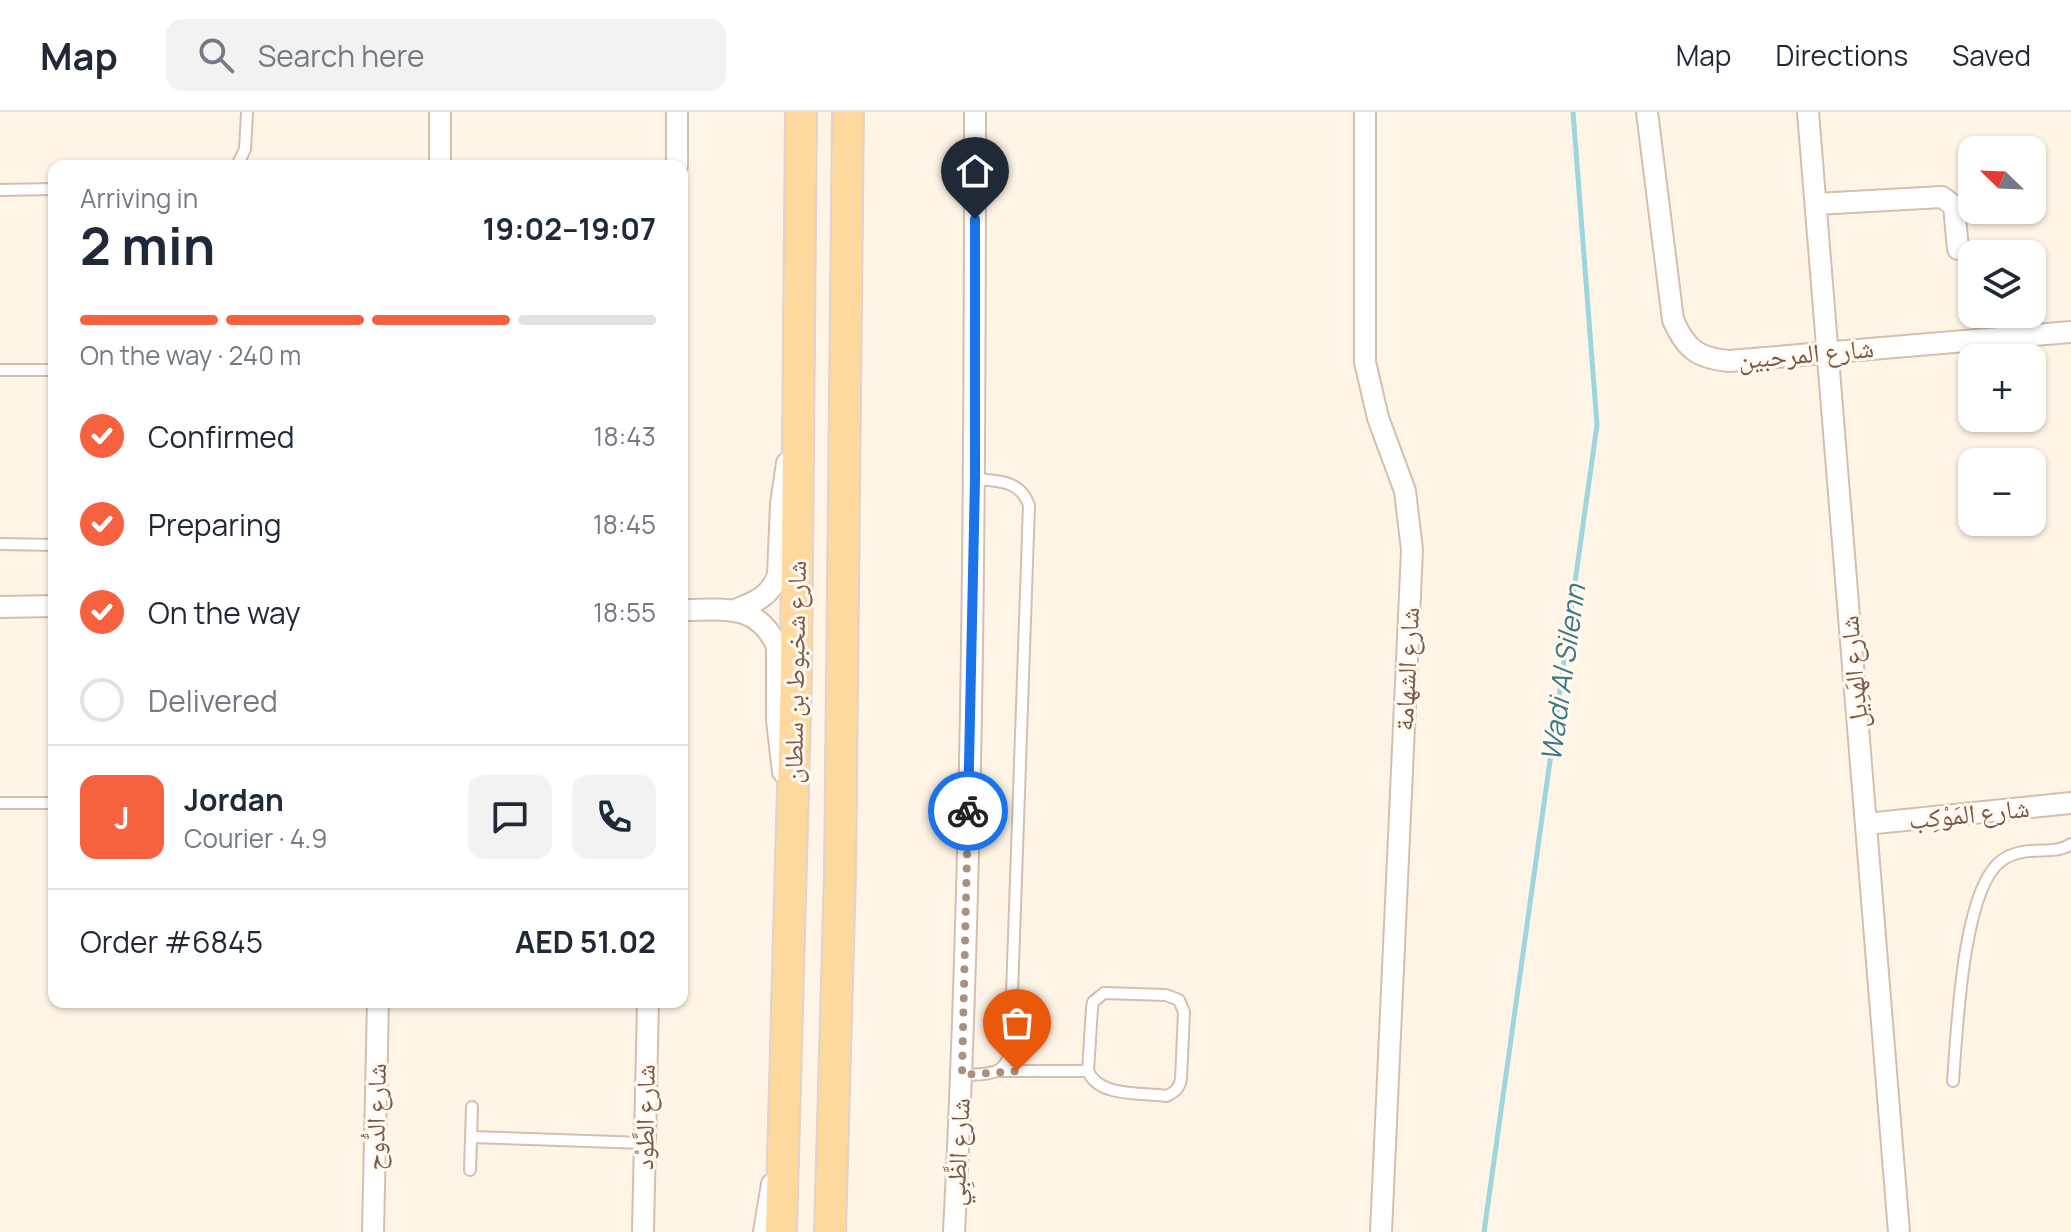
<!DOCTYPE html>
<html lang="en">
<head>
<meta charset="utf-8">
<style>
  :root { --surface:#fff; --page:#f2f2f3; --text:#1f2937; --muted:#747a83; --line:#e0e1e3; --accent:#f6623f }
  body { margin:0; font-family:Manrope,"Noto Naskh Arabic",sans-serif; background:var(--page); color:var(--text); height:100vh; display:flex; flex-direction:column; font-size:30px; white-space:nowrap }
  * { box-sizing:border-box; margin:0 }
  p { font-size:26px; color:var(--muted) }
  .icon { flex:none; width:44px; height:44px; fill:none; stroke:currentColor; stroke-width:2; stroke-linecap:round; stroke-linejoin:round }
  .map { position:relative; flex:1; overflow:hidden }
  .side { position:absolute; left:48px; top:48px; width:640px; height:848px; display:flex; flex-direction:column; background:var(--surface); border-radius:16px; box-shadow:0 2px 6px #0004 }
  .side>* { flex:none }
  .needle { width:52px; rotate:293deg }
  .controls { position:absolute; left:1958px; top:24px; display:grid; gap:16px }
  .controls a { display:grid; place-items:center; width:88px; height:88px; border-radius:16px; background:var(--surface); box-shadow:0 2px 6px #0004; font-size:40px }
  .pin { position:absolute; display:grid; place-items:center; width:68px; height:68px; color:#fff; margin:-82px -34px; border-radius:50% 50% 50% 0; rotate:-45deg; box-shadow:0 0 8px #0007 }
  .pin .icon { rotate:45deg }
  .courier { position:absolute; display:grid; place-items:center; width:80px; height:80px; margin:-40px; border:6px solid #1a73e8; border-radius:50%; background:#fff; color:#222; box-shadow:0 2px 10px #0007 }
  .summary em { font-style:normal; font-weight:700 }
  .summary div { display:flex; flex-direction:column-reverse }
  .summary { display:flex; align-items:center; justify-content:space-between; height:136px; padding:0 32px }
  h1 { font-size:52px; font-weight:700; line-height:60px }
  .bar { display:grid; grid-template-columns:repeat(4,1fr); gap:12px 8px; align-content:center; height:96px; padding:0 32px }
  .bar i { height:10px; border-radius:6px; background:var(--line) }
  .bar .current { background:var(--accent) }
  .bar p { grid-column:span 4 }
  .line { display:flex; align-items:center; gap:20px; padding:0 32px; border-top:2px solid var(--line) }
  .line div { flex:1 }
  .round { display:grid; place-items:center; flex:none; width:84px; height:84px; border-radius:16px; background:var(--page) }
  ol { padding:0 32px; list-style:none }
  li { display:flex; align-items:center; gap:24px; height:88px }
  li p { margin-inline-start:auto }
  li .icon { padding:8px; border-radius:50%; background:var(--accent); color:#fff; stroke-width:4 }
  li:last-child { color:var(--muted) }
  li i { width:44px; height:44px; border:4px solid var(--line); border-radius:50% }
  header { display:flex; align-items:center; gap:48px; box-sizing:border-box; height:112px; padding:0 40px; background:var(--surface); border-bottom:2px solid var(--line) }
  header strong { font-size:38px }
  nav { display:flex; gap:44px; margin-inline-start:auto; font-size:28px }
  .search { width:560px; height:72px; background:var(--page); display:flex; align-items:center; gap:20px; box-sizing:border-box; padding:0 28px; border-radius:16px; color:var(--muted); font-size:30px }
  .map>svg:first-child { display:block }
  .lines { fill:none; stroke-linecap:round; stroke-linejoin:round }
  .stream { stroke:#9dd6de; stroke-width:5 }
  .lane-casing { stroke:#d5beae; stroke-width:14 }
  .street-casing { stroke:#d5beae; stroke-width:24 }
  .primary-casing { stroke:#ddd4cf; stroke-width:34 }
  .lane { stroke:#fff; stroke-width:10 }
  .street { stroke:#fff; stroke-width:20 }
  .primary { stroke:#ffd89e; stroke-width:30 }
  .done { stroke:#aa907f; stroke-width:8; stroke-dasharray:0 14.4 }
  .route { stroke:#1a73e8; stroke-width:10 }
  .labels { text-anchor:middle; stroke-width:6; stroke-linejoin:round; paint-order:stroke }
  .street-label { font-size:26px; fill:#7c5947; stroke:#fff9f0 }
  .water-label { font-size:28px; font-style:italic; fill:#397983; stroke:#fff9f0 }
</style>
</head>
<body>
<header>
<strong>Map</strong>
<div class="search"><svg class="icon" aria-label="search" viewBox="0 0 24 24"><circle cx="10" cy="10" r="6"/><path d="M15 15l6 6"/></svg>Search here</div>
<nav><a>Map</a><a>Directions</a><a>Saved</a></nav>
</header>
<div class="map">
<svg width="2071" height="1120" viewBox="0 0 2071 1120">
  <rect width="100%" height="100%" fill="#fff5e7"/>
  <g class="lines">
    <path class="stream" d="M1484 1120 1597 313 1573 0"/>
    <defs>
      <path id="lane" d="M237 54 245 37 247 0
        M0 78 54 77
        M0 258H54
        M0 432 54 433
        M0 691H54
        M1104 881 1166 883 1179 888 1184 900 1181 967C1179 977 1175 980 1166 984 1142 980 1099 986 1088 959L1092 896 1093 890Z
        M999 959H1035
        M1039 959H1088
        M962 963C984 962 1006 965 1010 939L1029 393C1020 368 998 369 975 367
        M1953 969C1957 920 1962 778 2001 749 2025 731 2053 745 2071 732
        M471 1025 644 1031
        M470 1058 472 995"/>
      <path id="street" d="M440 0V54
        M1365 0V250L1378 306 1405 379 1412 438 1381 1120
        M1647 0 1673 208C1686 237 1697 246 1729 249L2071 220
        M1808 0 1899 1120
        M677 54V0
        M1816 92 1942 85 1954 94 1958 137
        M0 495 54 494
        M682 498C723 498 757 490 777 534V608L783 660
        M735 498C755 490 770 485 778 463L781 392 787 351
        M1866 712 2071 691
        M373 1120 378 890
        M643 1120 648 890
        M764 1120 772 1072
        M954 1120C973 747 975 373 975 0"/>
      <path id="primary" d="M781 1120 796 563 801 0
        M830 1120 840 761 848 0"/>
    </defs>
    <use href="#lane" class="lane-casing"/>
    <use href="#street" class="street-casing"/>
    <use href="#primary" class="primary-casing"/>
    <use href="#lane" class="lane"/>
    <use href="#street" class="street"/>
    <use href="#primary" class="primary"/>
  </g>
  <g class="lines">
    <path class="done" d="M968 699 962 963 1017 959"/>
    <path class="route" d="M968 699 975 367V107"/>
  </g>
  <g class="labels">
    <g class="street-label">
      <text transform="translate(1806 242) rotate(-5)" y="9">شارع المرحبين</text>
      <text transform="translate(1407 557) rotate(-87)" y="9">شارع الشهامة</text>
      <text transform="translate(795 560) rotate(-89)" y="9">شارع شخبوط بن سلطان</text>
      <text transform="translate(1854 560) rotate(-95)" y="9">شارع الهَدِيل</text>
      <text transform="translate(1969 702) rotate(-6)" y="9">شارع المَوْكِب</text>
      <text transform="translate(376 1005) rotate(-89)" y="9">شارع الدُّوح</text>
      <text transform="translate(645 1005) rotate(-89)" y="9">شارع الطَّوْد</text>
      <text transform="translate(958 1040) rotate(-87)" y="9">شارع الظَّبِي</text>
    </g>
    <g class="water-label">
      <text transform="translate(1563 561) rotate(-82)" y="10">Wadi Al Silenn</text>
    </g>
  </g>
</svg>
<div class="controls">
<a><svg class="needle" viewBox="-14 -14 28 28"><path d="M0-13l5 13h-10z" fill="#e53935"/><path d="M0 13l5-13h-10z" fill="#747a83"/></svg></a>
<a><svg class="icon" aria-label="layers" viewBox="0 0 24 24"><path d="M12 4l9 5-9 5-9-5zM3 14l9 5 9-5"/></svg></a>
<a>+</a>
<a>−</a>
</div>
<div class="pin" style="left:1017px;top:959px;background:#ea580c"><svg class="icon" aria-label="bag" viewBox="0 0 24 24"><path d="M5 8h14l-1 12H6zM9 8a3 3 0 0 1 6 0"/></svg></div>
<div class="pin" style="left:975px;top:107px;background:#1f2937"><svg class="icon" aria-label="home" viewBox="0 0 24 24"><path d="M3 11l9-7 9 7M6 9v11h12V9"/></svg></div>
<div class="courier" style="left:968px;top:699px"><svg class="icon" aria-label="bike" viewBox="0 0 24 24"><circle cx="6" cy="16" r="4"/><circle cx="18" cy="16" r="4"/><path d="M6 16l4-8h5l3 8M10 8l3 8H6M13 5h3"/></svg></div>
<section class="side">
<div class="summary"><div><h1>2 min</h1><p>Arriving in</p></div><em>19:02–19:07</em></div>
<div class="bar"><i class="current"></i><i class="current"></i><i class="current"></i><i></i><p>On the way · 240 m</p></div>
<ol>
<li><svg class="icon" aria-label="check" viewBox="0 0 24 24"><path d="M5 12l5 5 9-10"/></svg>Confirmed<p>18:43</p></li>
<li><svg class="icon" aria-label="check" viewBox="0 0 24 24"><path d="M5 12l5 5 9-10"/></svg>Preparing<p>18:45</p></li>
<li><svg class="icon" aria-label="check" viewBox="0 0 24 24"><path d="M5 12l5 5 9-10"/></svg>On the way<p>18:55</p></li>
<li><i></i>Delivered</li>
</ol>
<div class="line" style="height:144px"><b class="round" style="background:var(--accent);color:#fff">J</b><div><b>Jordan</b><p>Courier · 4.9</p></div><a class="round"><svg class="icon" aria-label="chat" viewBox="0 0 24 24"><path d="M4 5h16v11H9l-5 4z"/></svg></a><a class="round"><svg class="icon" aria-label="phone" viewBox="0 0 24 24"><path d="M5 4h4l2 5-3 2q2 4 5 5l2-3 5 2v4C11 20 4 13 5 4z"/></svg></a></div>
<div class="line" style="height:104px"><div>Order #6845</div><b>AED 51.02</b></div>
</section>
</div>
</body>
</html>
